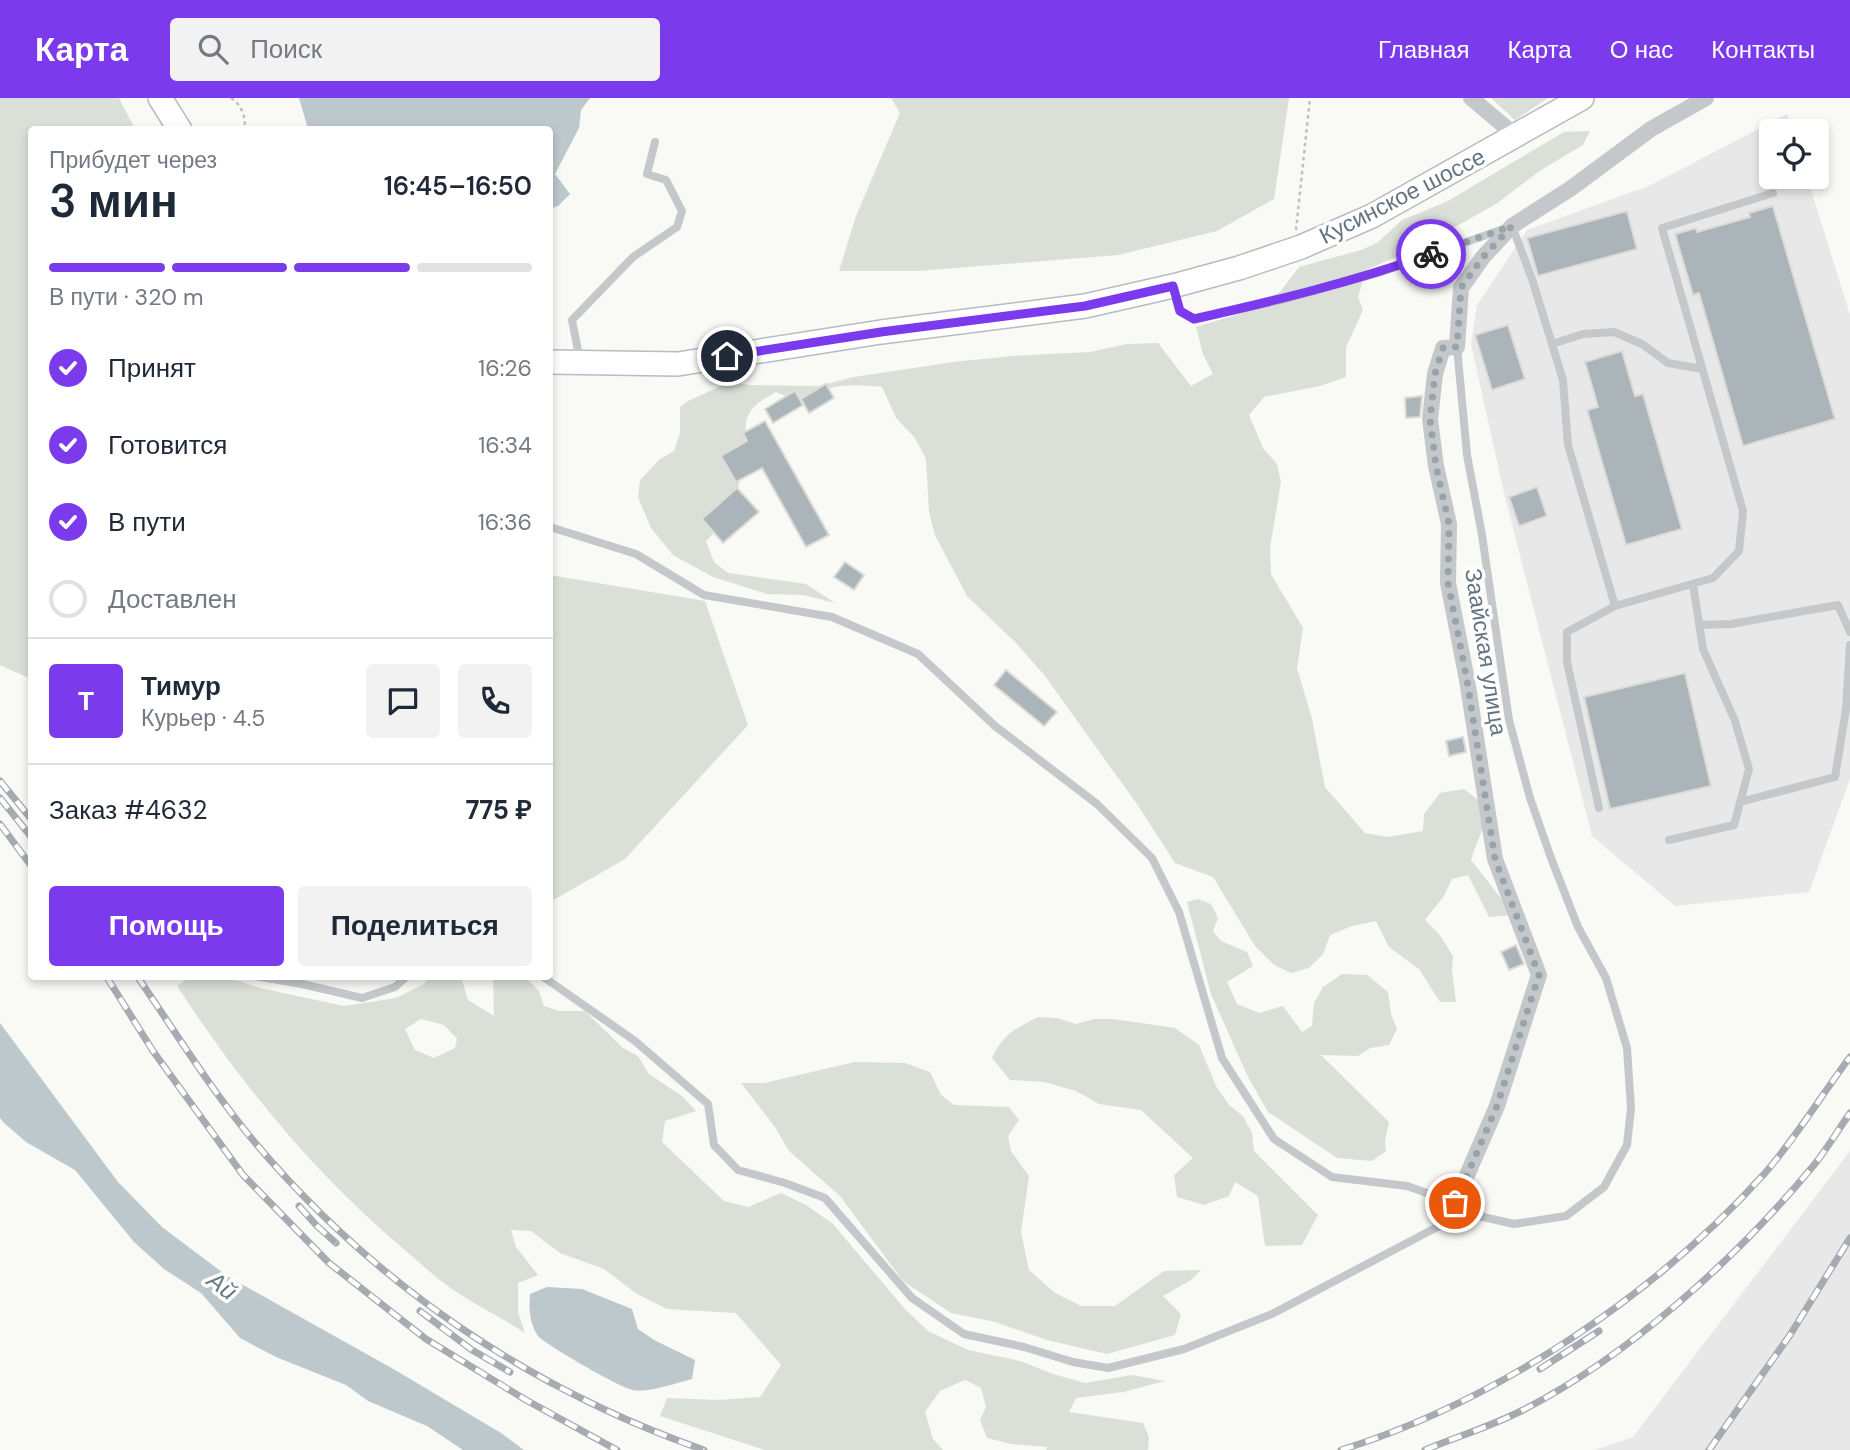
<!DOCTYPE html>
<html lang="ru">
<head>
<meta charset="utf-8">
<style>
  :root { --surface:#fff; --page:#f2f2f3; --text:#1f2937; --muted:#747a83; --line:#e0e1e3; --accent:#7c3aed }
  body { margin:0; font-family:"DM Sans",sans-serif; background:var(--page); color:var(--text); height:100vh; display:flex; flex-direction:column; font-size:26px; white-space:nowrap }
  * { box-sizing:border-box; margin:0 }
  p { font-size:23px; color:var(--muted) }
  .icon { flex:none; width:38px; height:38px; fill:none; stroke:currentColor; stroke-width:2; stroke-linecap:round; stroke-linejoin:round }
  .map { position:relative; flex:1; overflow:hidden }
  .details { position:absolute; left:28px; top:28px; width:525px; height:854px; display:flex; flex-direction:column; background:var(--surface); border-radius:7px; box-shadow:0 4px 10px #0003 }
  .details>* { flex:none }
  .buttons { position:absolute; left:1759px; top:21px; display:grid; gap:14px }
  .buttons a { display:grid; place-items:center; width:70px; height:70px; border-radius:7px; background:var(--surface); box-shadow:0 4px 10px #0003; font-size:35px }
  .pin { position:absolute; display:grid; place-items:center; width:60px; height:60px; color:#fff; margin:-30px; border:4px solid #fff; border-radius:50%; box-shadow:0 2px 7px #0007 }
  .courier { position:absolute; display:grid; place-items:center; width:70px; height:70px; margin:-35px; border:5px solid #7c3aed; border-radius:50%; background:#fff; color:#222; box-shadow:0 2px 9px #0007 }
  .headline em { font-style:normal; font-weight:600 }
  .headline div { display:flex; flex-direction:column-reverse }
  .headline { display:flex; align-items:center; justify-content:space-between; height:119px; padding:0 21px }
  h1 { font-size:46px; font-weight:600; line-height:52px }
  .bar { display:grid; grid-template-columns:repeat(4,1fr); gap:10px 7px; align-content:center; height:84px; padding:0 21px }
  .bar i { height:9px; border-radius:5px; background:var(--line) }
  .bar .on { background:var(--accent) }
  .bar p { grid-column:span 4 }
  .line { display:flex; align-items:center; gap:18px; padding:0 21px; border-top:2px solid var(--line) }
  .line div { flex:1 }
  .round { display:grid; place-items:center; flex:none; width:74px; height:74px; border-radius:7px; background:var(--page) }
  ol { padding:0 21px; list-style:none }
  li { display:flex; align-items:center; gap:21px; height:77px }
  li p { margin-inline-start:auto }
  li .icon { padding:7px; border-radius:50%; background:var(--accent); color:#fff; stroke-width:4 }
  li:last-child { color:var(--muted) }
  li i { width:38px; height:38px; border:4px solid var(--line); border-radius:50% }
  .action { display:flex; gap:14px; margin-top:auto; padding:14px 21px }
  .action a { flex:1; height:80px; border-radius:7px; background:var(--accent); color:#fff; font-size:28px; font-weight:600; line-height:80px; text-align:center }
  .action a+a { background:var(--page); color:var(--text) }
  header { display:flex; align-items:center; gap:42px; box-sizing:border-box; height:98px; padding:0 35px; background:var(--accent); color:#fff }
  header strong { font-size:33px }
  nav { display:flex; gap:38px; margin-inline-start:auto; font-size:24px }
  .search { width:490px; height:63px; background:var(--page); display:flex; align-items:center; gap:18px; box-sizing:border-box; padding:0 24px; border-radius:7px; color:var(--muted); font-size:26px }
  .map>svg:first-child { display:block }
  .built { fill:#e7e8e7 }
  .green { fill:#dae0d7; fill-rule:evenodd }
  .water { fill:#bcc8cc }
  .building { fill:#abb4b9; stroke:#dbdbd8; stroke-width:2 }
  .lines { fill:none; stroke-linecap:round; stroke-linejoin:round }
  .secondary-casing { stroke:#b6bcc0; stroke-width:26 }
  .path { stroke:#bec0c3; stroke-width:2.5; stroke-dasharray:3.5 3.5; stroke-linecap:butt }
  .lane { stroke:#c4c8cb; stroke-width:8 }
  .street { stroke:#c4c8cb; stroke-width:16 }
  .secondary { stroke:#fff; stroke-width:23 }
  .rail-casing { stroke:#a5abb1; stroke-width:7 }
  .rail { stroke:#fff; stroke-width:4.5; stroke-dasharray:13; stroke-linecap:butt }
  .done { stroke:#98a3aa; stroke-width:7; stroke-dasharray:0 12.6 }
  .route { stroke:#7c3aed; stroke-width:9 }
  .labels { text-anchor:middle; stroke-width:7; stroke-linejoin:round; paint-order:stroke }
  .street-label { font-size:23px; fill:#647481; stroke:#fff }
  .water-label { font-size:24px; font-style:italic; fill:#647a82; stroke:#fff }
</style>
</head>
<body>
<header>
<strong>Карта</strong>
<div class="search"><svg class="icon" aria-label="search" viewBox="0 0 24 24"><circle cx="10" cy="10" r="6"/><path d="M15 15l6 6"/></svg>Поиск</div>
<nav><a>Главная</a><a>Карта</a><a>О нас</a><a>Контакты</a></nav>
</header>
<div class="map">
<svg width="1850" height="1352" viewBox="0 0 1850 1352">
  <rect width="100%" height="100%" fill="#f9f9f6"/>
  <path class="built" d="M1787 16 1793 33H1771V79H1807L1850 217V681L1809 794 1675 808 1592 738 1504 395 1471 246 1477 207 1527 132 1651 87Z
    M1850 1053V1352H1595L1633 1339Z"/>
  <path class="green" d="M0 0H119L135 31 32 32 31 581 0 567Z
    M891 0H1289L1274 101 1217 133 1118 157 918 173H839L856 118 900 15Z
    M1491 0H1548L1515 22Z
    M1590 33 1583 47 1541 72 1496 106 1419 149 1366 172 1358 199 1363 212 1346 249V279L1320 288 1264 299 1249 317 1263 350 1277 366 1281 384 1270 450 1271 476 1303 530 1297 570 1312 621 1325 689 1365 735 1387 739 1423 733 1424 716 1440 695 1464 691 1490 711C1485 729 1476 744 1471 762L1514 817 1489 819 1468 777 1452 781 1444 798 1425 822 1439 836 1453 858 1452 873 1456 904H1440L1419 871 1389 849 1376 823 1352 828 1330 837 1323 856 1309 870 1291 875 1274 867 1255 848 1213 779 1175 765 1139 709 1045 578 1017 546 967 498 935 437 929 414 926 361 915 340 896 320 882 289C844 285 830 288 795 302L776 294C764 301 754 305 748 318 744 326 747 336 746 345 742 382 735 417 706 443L714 464 728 475 806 486 835 505 803 497 767 496 713 479 673 457 651 430 638 399 640 382 660 361 674 353 680 335V309L688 303 730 284 750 287 818 288 854 279 953 264 1013 258 1090 254 1127 246 1158 245 1191 288 1213 276 1203 256 1196 229 1239 216 1280 194 1299 169 1361 152 1377 145 1402 122 1446 104 1564 34Z
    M550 477 705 503 748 627 625 761 550 804Z
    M1198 801 1211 806 1218 820 1213 833 1221 843 1247 854 1253 868 1227 884 1237 906 1259 915 1283 908 1302 934 1312 928 1314 905 1323 889 1342 876 1367 877 1388 894 1391 916 1397 931 1389 947 1370 950 1358 958 1321 957 1389 1024 1385 1043 1386 1053 1372 1063 1337 1060 1268 1014 1247 977 1211 896 1187 804Z
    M190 879 203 882 218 880 239 883 260 890 344 908 396 900 424 886 429 879H461L468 902 494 918 493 879H525L539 893 544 908 559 913H585L623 950 638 958 649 976 682 998 696 1013 665 1023 662 1044 724 1103 748 1109 781 1095 806 1107 833 1126 904 1210 928 1233 968 1252 1020 1263 1053 1276 1085 1285 1132 1277 1165 1283 1123 1294 1076 1300 1069 1314 1143 1325 1149 1339 1148 1352H1046L1047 1349 1011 1346 987 1340 980 1322 986 1309 981 1290 965 1282 940 1293 925 1314 933 1341 943 1352H765L660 1318 667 1300 718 1302 760 1299 781 1267 736 1215 667 1211 637 1196 604 1171 560 1155 531 1133 511 1132 516 1149 538 1177 518 1185V1214L525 1235C501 1219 475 1207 452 1191 436 1180 421 1166 406 1153 316 1078 241 986 177 888ZM421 921 444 927 457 941 455 950 434 960 415 952 405 931Z
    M1038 919 1057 920 1076 926 1094 921H1113L1175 930 1199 947 1216 988 1229 1007 1243 1018 1252 1035 1254 1053 1318 1117 1302 1147 1265 1148 1258 1098 1235 1084 1229 1098 1204 1107 1177 1099 1174 1077 1193 1060 1141 1012 1099 1006 1076 993 1044 984 1010 982 992 960C1003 936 1015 931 1038 919Z
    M855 964 905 965 930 974 941 997 954 1007 1009 1009 1019 1022 1008 1038 1011 1053 1029 1078 1021 1134 1029 1172 1055 1195 1081 1208H1115L1164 1173 1201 1172 1191 1182 1163 1198 1181 1216 1175 1237 1107 1256 1047 1242 995 1224 951 1215 903 1183 840 1098 789 1053 775 1029 741 985H764Z"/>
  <path class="water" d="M299 0H590L581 12 579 30 555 76 570 96 558 108 550 111V32L308 31Z
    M0 925 118 1084 162 1129 227 1178 395 1272 501 1335 524 1352H463L427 1328 368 1303 346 1287 276 1259 240 1240 201 1195 164 1171 134 1144 75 1072 26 1044 3 1024 0 1020Z
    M547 1189 582 1191 632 1211 638 1231 654 1242 695 1262 692 1281C676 1285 649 1295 633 1292 622 1291 543 1245 538 1238 529 1224 529 1212 530 1196Z"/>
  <path class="building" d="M1773 108 1835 321 1743 348 1699 195 1693 197 1675 136 1696 130 1697 134 1750 119 1749 115Z
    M1627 113 1637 151 1538 178 1527 140Z
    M1508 227 1525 281 1492 292 1475 237Z
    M1622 253 1635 298 1643 296 1682 431 1626 447 1587 312 1598 309 1585 264Z
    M826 286 834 300 809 315 801 301Z
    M795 293 803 307 773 325 765 311Z
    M1422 298 1420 319 1406 320 1405 300Z
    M765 323 829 437 806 449 762 370 736 384 721 358 747 343 743 335Z
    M1537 389 1547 418 1519 428 1509 399Z
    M737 390 759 414 723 445 702 421Z
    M845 464 864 477 854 492 834 479Z
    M1006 572 1057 614 1044 628 994 587Z
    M1685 575 1711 688 1610 711 1584 599Z
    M1463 639 1466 654 1449 658 1446 643Z
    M1516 847 1524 866 1509 872 1501 854Z"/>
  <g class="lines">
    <defs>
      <path id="secondary" d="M160 0 180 32
        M550 264 678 266 881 234 1085 208 1173 188 1239 170 1301 149 1372 118 1582 0"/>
    </defs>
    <use href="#secondary" class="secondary-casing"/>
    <path class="path" d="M231 0C241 6 247 20 244 32
      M1296 132 1310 0"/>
    <path class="lane" d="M1173 189 1179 213 1194 221 1286 201 1378 175 1512 128 1532 181 1563 282 1568 347 1615 508 1567 534V564L1599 710
      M1552 246 1583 236 1614 234 1642 246 1668 265 1702 271
      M580 263 572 222 633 159 677 129 682 113 666 82 647 76 655 44
      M550 429 636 456 704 497 832 519 918 556 995 628 1097 706 1152 760 1179 814 1222 960 1274 1041 1332 1079 1407 1088 1455 1105 1470 1116 1514 1126 1566 1118 1604 1089 1627 1047 1631 1010 1627 950 1606 880 1578 829 1551 760 1530 700 1509 622 1482 437 1467 357 1457 249
      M1615 508 1713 480 1739 453 1743 413 1662 130 1773 95
      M1699 527 1731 526 1838 507 1850 534
      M1740 704 1835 679 1846 611 1850 547
      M1669 742 1734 727 1749 671 1735 623 1703 551 1693 486
      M254 878 302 886 362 900 395 889 407 878
      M542 878 635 943 708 1006 714 1047 738 1072 785 1085 825 1100 912 1200 964 1236 1024 1249 1073 1264 1108 1270 1184 1251 1272 1216 1443 1126 1470 1116"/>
    <path class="street" d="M1471 0 1516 38
      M1455 1105 1497 1008 1539 877 1495 761 1467 582 1448 485 1449 426 1436 368 1430 321 1435 276 1443 250 1457 249 1461 190 1483 159 1512 128 1570 91 1651 31 1706 0"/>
    <use href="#secondary" class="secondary"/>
    <defs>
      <path id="rail" d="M0 683 32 722
        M0 700 32 740
        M0 726 32 769
        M106 878 153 953 243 1077 329 1165 426 1241 526 1302 617 1352
        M137 878C176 935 213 995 257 1047 377 1188 530 1291 704 1352
        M299 1108 317 1128 336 1145
        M420 1213 472 1252 510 1274
        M1540 1271 1599 1233
        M1341 1352C1498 1303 1655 1197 1765 1075 1795 1041 1823 995 1850 959
        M1425 1352C1456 1339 1489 1329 1519 1314 1627 1260 1737 1160 1814 1067 1827 1051 1838 1032 1850 1015
        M1709 1352 1790 1237 1850 1140"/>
    </defs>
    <use href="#rail" class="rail-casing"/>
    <use href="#rail" class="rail"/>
  </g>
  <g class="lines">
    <path class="done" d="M1431 156 1512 128 1483 159 1461 190 1457 249 1443 250 1435 276 1430 321 1436 368 1449 426 1448 485 1467 582 1495 761 1539 877 1497 1008 1455 1105"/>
    <path class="route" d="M727 258 881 234 1085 208 1173 188 1180 213 1194 221C1274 203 1353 184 1431 156"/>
  </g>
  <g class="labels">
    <g class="street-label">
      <text transform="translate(1402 98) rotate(-27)" y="8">Кусинское шоссе</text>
      <text transform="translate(1486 554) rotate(81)" y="8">Заайская улица</text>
    </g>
    <g class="water-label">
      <text transform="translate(222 1188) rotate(37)" y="8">Ай</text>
    </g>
  </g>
</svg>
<div class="buttons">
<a><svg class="icon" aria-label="locate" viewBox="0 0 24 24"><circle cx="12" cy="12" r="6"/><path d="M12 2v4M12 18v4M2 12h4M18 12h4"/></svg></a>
</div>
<div class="pin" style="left:1455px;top:1105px;background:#ea580c"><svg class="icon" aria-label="bag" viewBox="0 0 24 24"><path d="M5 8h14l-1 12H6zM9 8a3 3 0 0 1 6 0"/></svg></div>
<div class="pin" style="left:727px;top:258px;background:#1f2937"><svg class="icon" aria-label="home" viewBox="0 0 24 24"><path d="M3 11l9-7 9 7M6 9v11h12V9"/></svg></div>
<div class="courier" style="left:1431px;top:156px"><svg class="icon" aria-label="bike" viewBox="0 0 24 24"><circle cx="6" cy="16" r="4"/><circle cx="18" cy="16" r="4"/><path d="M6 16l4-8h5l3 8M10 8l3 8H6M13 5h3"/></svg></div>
<section class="details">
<div class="headline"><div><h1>3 мин</h1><p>Прибудет через</p></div><em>16:45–16:50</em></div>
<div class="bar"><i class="on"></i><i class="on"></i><i class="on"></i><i></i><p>В пути · 320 m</p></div>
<ol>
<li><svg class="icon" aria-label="check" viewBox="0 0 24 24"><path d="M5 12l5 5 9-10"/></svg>Принят<p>16:26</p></li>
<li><svg class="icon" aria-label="check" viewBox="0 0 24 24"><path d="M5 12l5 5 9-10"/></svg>Готовится<p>16:34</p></li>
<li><svg class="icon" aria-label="check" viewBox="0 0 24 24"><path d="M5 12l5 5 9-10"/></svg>В пути<p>16:36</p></li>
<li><i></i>Доставлен</li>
</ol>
<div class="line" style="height:126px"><b class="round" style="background:var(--accent);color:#fff">Т</b><div><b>Тимур</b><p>Курьер · 4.5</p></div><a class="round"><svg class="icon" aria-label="chat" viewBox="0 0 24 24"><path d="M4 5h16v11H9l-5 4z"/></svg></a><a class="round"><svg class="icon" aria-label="phone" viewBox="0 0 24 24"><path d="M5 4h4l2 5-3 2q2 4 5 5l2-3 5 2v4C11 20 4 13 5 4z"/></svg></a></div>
<div class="line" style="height:91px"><div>Заказ #4632</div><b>775 ₽</b></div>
<div class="action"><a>Помощь</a><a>Поделиться</a></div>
</section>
</div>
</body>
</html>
